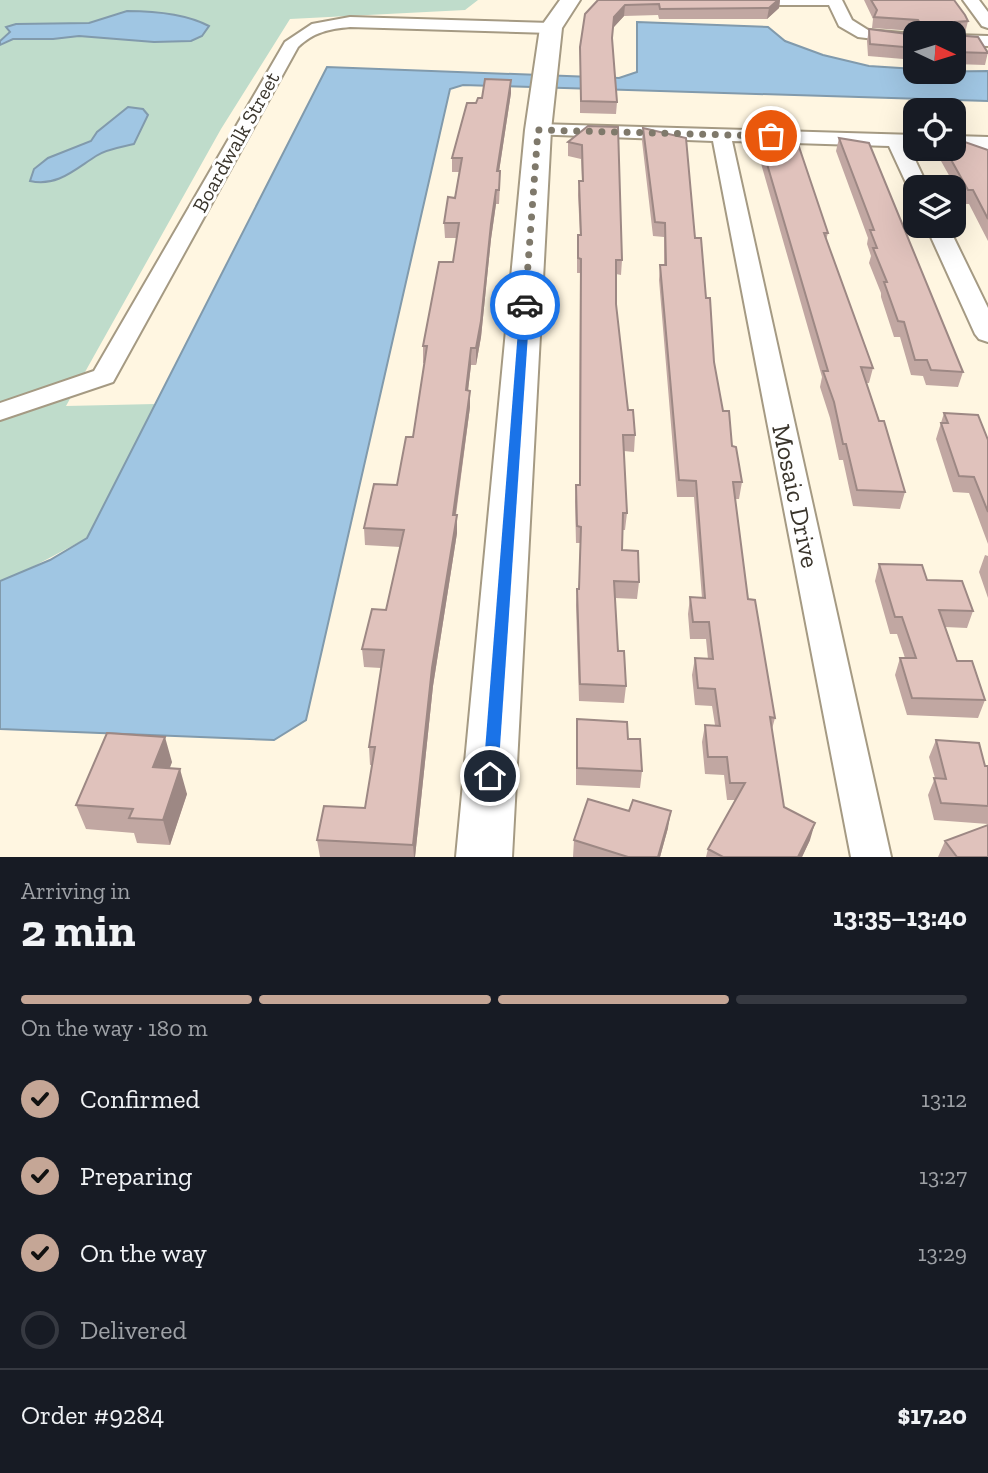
<!DOCTYPE html>
<html lang="en">
<head>
<meta charset="utf-8">
<style>
  :root { --surface:#171b24; --page:#242831; --text:#f1f3f6; --muted:#9ea1a6; --line:#363941; --accent:#c5a696 }
  body { margin:0; font-family:"Zilla Slab",serif; background:var(--page); color:var(--text); height:100vh; display:flex; flex-direction:column; font-size:26px; white-space:nowrap }
  * { box-sizing:border-box; margin:0 }
  p { font-size:23px; color:var(--muted) }
  .icon { flex:none; width:38px; height:38px; fill:none; stroke:currentColor; stroke-width:2; stroke-linecap:round; stroke-linejoin:round }
  .map { position:relative; height:857px; overflow:hidden }
  .drawer { display:flex; flex-direction:column; background:var(--surface); flex:1 }
  .drawer>* { flex:none }
  .needle { width:46px; rotate:94deg }
  .tools { position:absolute; left:903px; top:21px; display:grid; gap:14px }
  .tools a { display:grid; place-items:center; width:63px; height:63px; border-radius:14px; background:var(--surface); box-shadow:0 7px 28px #0002; font-size:35px }
  .pin { position:absolute; display:grid; place-items:center; width:60px; height:60px; color:#fff; margin:-30px; border:4px solid #fff; border-radius:50%; box-shadow:0 2px 7px #0007 }
  .courier { position:absolute; display:grid; place-items:center; width:70px; height:70px; margin:-35px; border:5px solid #1a73e8; border-radius:50%; background:#fff; color:#222; box-shadow:0 2px 9px #0007 }
  .summary em { font-style:normal; font-weight:700 }
  .summary div { display:flex; flex-direction:column-reverse }
  .summary { display:flex; align-items:center; justify-content:space-between; height:119px; padding:0 21px }
  h1 { font-size:46px; font-weight:700; line-height:52px }
  .bar { display:grid; grid-template-columns:repeat(4,1fr); gap:10px 7px; align-content:center; height:84px; padding:0 21px }
  .bar i { height:9px; border-radius:5px; background:var(--line) }
  .bar .on { background:var(--accent) }
  .bar p { grid-column:span 4 }
  .line { display:flex; align-items:center; gap:18px; padding:0 21px; border-top:2px solid var(--line) }
  .line div { flex:1 }
  ol { padding:0 21px; list-style:none }
  li { display:flex; align-items:center; gap:21px; height:77px }
  li p { margin-inline-start:auto }
  li .icon { padding:7px; border-radius:50%; background:var(--accent); color:#111; stroke-width:4 }
  li:last-child { color:var(--muted) }
  li i { width:38px; height:38px; border:4px solid var(--line); border-radius:50% }
  .map>svg:first-child { display:block }
  .green { fill:#bfdccb }
  .water { fill:#a0c6e3; stroke:#819aac; stroke-width:2 }
  .lines { fill:none; stroke-linecap:round; stroke-linejoin:round }
  .street-casing { stroke:#a59a83; stroke-width:4 }
  .secondary-casing { stroke:#a59a83; stroke-width:4 }
  .street { fill:#fff; fill-rule:evenodd }
  .secondary { fill:#fff; fill-rule:evenodd }
  .wall { fill:#c1a7a2 }
  .shaded-wall { fill:#9d8884 }
  .building { fill:#e0c2bc; stroke:#9d8884; stroke-width:2 }
  .route { fill:#1a73e8 }
  .done { stroke:#7f796b; stroke-width:7; stroke-dasharray:0 12.6 }
  .labels { text-anchor:middle; stroke-width:6; stroke-linejoin:round; paint-order:stroke }
  .far-street-label { font-size:21px; fill:#3a352c; stroke:#fff }
  .street-label { font-size:26px; fill:#3a352c; stroke:#fff }
</style>
</head>
<body>
<div class="map">
<svg width="988" height="857" viewBox="0 0 988 857">
  <rect width="100%" height="100%" fill="#fff6e1"/>
  <path class="green" d="M0 0H478L465 10 290 19 221 129 66 406 155 404 87 538 6 581H0Z"/>
  <path class="water" d="M127 11C152 11 186 14 209 26L202 36 191 41 154 42 79 36 53 39H13L0 45V41L10 32 6 27 16 24 89 23Z
    M637 22 768 27 785 41 823 55 869 66 915 69V72L988 71V101L463 85 450 89 306 720 274 740 0 729V581L50 560 87 538 327 67 619 78 637 72Z
    M128 107 143 109 148 115 134 144C122 147 106 149 96 156 74 170 57 187 30 181L34 169 48 158 91 141 97 132Z"/>
  <g class="lines">
    <defs>
      <path id="street" d="M764 0H842L852 20 868 30 915 34V44L858 37 839 26 829 5H772Z
        M963 0H979L988 12V28L982 26Z
        M350 17 551 23 559 28 551 33 350 27C329 29 314 32 298 47L113 382 0 420V403L94 371 285 42 312 24Z
        M954 35 988 36V46L954 45Z
        M538 124 915 135V147H909L928 187H915V193L908 187 889 146 732 141 891 857H851L713 141 531 134 528 130Z
        M954 136 988 137V149L954 148Z
        M926 226H948L988 308V342L979 339 975 334Z"/>
      <path id="secondary" d="M560 0H580L562 28 551 130 512 857H456L525 130 540 28Z"/>
    </defs>
    <use href="#street" class="street-casing"/>
    <use href="#secondary" class="secondary-casing"/>
    <use href="#street" class="street"/>
    <use href="#secondary" class="secondary"/>
  </g>
  <path class="wall" d="M598 0H780L779 8 767 19H659L658 15 624 16 613 28 612 40 617 102 616 114 580 113V47Z
    M864 0H954L968 21 965 33H955V35L988 52 985 65 954 64V33H917L915 31 872 28 873 19Z
    M869 29 915 35V60L868 56 867 41Z
    M511 80V93L499 171 500 185 499 204H496L491 239 481 337 476 365H471L468 391 470 407 456 515H457V533L433 686 415 857H320L317 840 365 808 372 765H370L369 747 381 668 364 667 362 649 386 610 400 547 365 545 364 528 397 485 413 437 424 363H423V346L453 262 457 238H445L444 223 455 198 459 172H452V158L476 103Z
    M588 126 622 260 621 275 616 274V304L628 410 635 435 634 452 624 451 627 513 625 530H622V550L639 582 637 599 615 598 618 651 626 686 624 703 579 701 576 605 577 589H579L580 543H576L575 501 576 485H579L580 273H577V249L578 235H580L578 195 579 181H582L581 159 568 156V142Z
    M643 128 695 238 706 298 714 362 723 411 742 482 739 499H735L748 599 775 718 772 729 784 807 810 840 802 857H706L708 849 736 800H727L724 775 705 774 702 742 705 725H715L712 706 695 705 692 675 695 658 708 659 706 639H690L688 614 690 597 702 598 694 497H677L659 280 660 265H664V237L653 236 642 141Z
    M839 138 963 372 958 387 926 385 923 376 911 375 900 337H894L881 297V293L869 263 871 256 867 244 868 238 836 151Z
    M762 147 828 233 826 240 873 368 869 383H866L905 492 900 509 853 506 843 460H839L830 418 820 387 822 377 760 160Z
    M944 149 988 150V241L969 204H965L941 161Z
    M944 413 988 440V544L969 493 953 492 936 439Z
    M985 555 988 556V598L979 572Z
    M879 564 927 580 973 611 967 628 945 627 957 661 985 700 978 718 907 715 895 675 900 658H905L897 634H890L875 581Z
    M577 719 628 739 642 771 640 788 576 785V736Z
    M936 740 985 766H988V824L934 820 928 795 935 778 929 757Z
    M172 762 169 768 187 794 170 845 137 843 134 833 86 829 76 805Z
    M629 811 668 828 660 857H573L574 840Z
    M945 841 988 857H938Z"/>
  <path class="shaded-wall" d="M778 0H780L779 8 767 19 769 8Z
    M625 5 624 16 613 28 614 17Z
    M511 80V93L497 185V171Z
    M496 190V204L491 239 481 337 476 365V348Z
    M471 348V365L466 407V390Z
    M470 391V407L453 533V515Z
    M457 515V533L433 686 415 857H414L413 845 432 668Z
    M165 737 172 762 161 793 153 767Z
    M180 769 187 794 170 845 163 820Z
    M671 811 668 828 660 857H658Z
    M815 823 810 840 802 857H798Z"/>
  <path class="building" d="M598 0H778L769 8 660 9 659 4 625 5 614 17 612 38 617 102 581 101 580 47 585 14Z
    M871 0H954L965 15 968 21 955 22V35L978 37 988 53 954 52V33H919L920 23 918 20 874 17 877 10Z
    M869 29 915 35V48L870 44Z
    M485 79 511 80 497 171H500L499 190H496L491 224 481 321 476 348H471L466 390 470 391 453 515H457L432 668 413 845 317 840 324 806 365 808 375 747H369L384 650 362 649 372 609 386 610 404 530 364 528 374 484 397 485 406 437H413L427 346H423L439 262H453L459 223H444L448 197 455 198 462 158H452L467 103H476L478 98H482Z
    M588 126 618 127 622 260H616V304L628 410H633L635 435H623L627 513H623L622 550 638 551 639 582 614 581 618 651H624L626 686 580 684 577 589H579L581 527 577 526 576 485H580L581 259 578 258V235H581L579 181H583L582 145 568 142Z
    M643 128 686 138 695 238H701L706 298H710L714 362 723 411H729L732 446 736 447 742 482H733L748 599 755 600 775 718 770 717 784 807 815 823 798 857H723L708 849 745 783H730L727 757H708L705 725 720 726 715 689 698 688 695 658 713 659 709 622H693L690 597 705 598 696 481 679 480 660 265H666L665 223 655 222Z
    M775 132H794L828 233H824L873 368 861 367 879 421H884L905 492 857 490 846 444H843L834 402 823 371H828L762 147Z
    M839 138 869 143 963 372 931 370 927 360H915L904 322 898 321 884 282H887L873 248H877L870 230H874Z
    M959 140 988 150V219L973 190H968L945 149H954V143Z
    M944 413 978 415 988 440V512L974 477 959 476 941 423H948Z
    M879 564 922 565 927 580 962 581 973 611 939 610 957 661H972L985 700 912 698 900 658H916L902 617H895Z
    M577 719 627 722 628 739H640L642 771 577 768Z
    M107 733 165 737 153 767 180 769 163 820 129 818 133 809 76 805Z
    M936 740 979 743 985 766H988V806L941 803 934 778 946 779Z
    M588 799 629 811 633 800 671 811 658 857H628L574 840Z
    M988 825V857H957L945 841Z"/>
  <path class="route" d="M525 302 530 305 498 776 490 783 483 776 520 305Z"/>
  <g class="lines">
    <path class="done" d="M525 305 538 130 771 136"/>
  </g>
  <g class="labels">
    <g class="far-street-label">
      <text transform="translate(236 142) rotate(-61)" y="7">Boardwalk Street</text>
    </g>
    <g class="street-label">
      <text transform="translate(796 496) rotate(78)" y="9">Mosaic Drive</text>
    </g>
  </g>
</svg>
<div class="tools">
<a><svg class="needle" viewBox="-14 -14 28 28"><path d="M0-13l5 13h-10z" fill="#e53935"/><path d="M0 13l5-13h-10z" fill="#9ea1a6"/></svg></a>
<a><svg class="icon" aria-label="locate" viewBox="0 0 24 24"><circle cx="12" cy="12" r="6"/><path d="M12 2v4M12 18v4M2 12h4M18 12h4"/></svg></a>
<a><svg class="icon" aria-label="layers" viewBox="0 0 24 24"><path d="M12 4l9 5-9 5-9-5zM3 14l9 5 9-5"/></svg></a>
</div>
<div class="pin" style="left:771px;top:136px;background:#ea580c"><svg class="icon" aria-label="bag" viewBox="0 0 24 24"><path d="M5 8h14l-1 12H6zM9 8a3 3 0 0 1 6 0"/></svg></div>
<div class="pin" style="left:490px;top:776px;background:#1f2937"><svg class="icon" aria-label="home" viewBox="0 0 24 24"><path d="M3 11l9-7 9 7M6 9v11h12V9"/></svg></div>
<div class="courier" style="left:525px;top:305px"><svg class="icon" aria-label="car" viewBox="0 0 24 24"><path d="M5 17H2v-5l4-1 3-4h7l3 4 3 1v5h-3M9 17h6M6 11h13"/><circle cx="7" cy="17" r="2"/><circle cx="17" cy="17" r="2"/></svg></div>
</div>
<section class="drawer">
<div class="summary"><div><h1>2 min</h1><p>Arriving in</p></div><em>13:35–13:40</em></div>
<div class="bar"><i class="on"></i><i class="on"></i><i class="on"></i><i></i><p>On the way · 180 m</p></div>
<ol>
<li><svg class="icon" aria-label="check" viewBox="0 0 24 24"><path d="M5 12l5 5 9-10"/></svg>Confirmed<p>13:12</p></li>
<li><svg class="icon" aria-label="check" viewBox="0 0 24 24"><path d="M5 12l5 5 9-10"/></svg>Preparing<p>13:27</p></li>
<li><svg class="icon" aria-label="check" viewBox="0 0 24 24"><path d="M5 12l5 5 9-10"/></svg>On the way<p>13:29</p></li>
<li><i></i>Delivered</li>
</ol>
<div class="line" style="height:91px"><div>Order #9284</div><b>$17.20</b></div>
</section>
</body>
</html>
